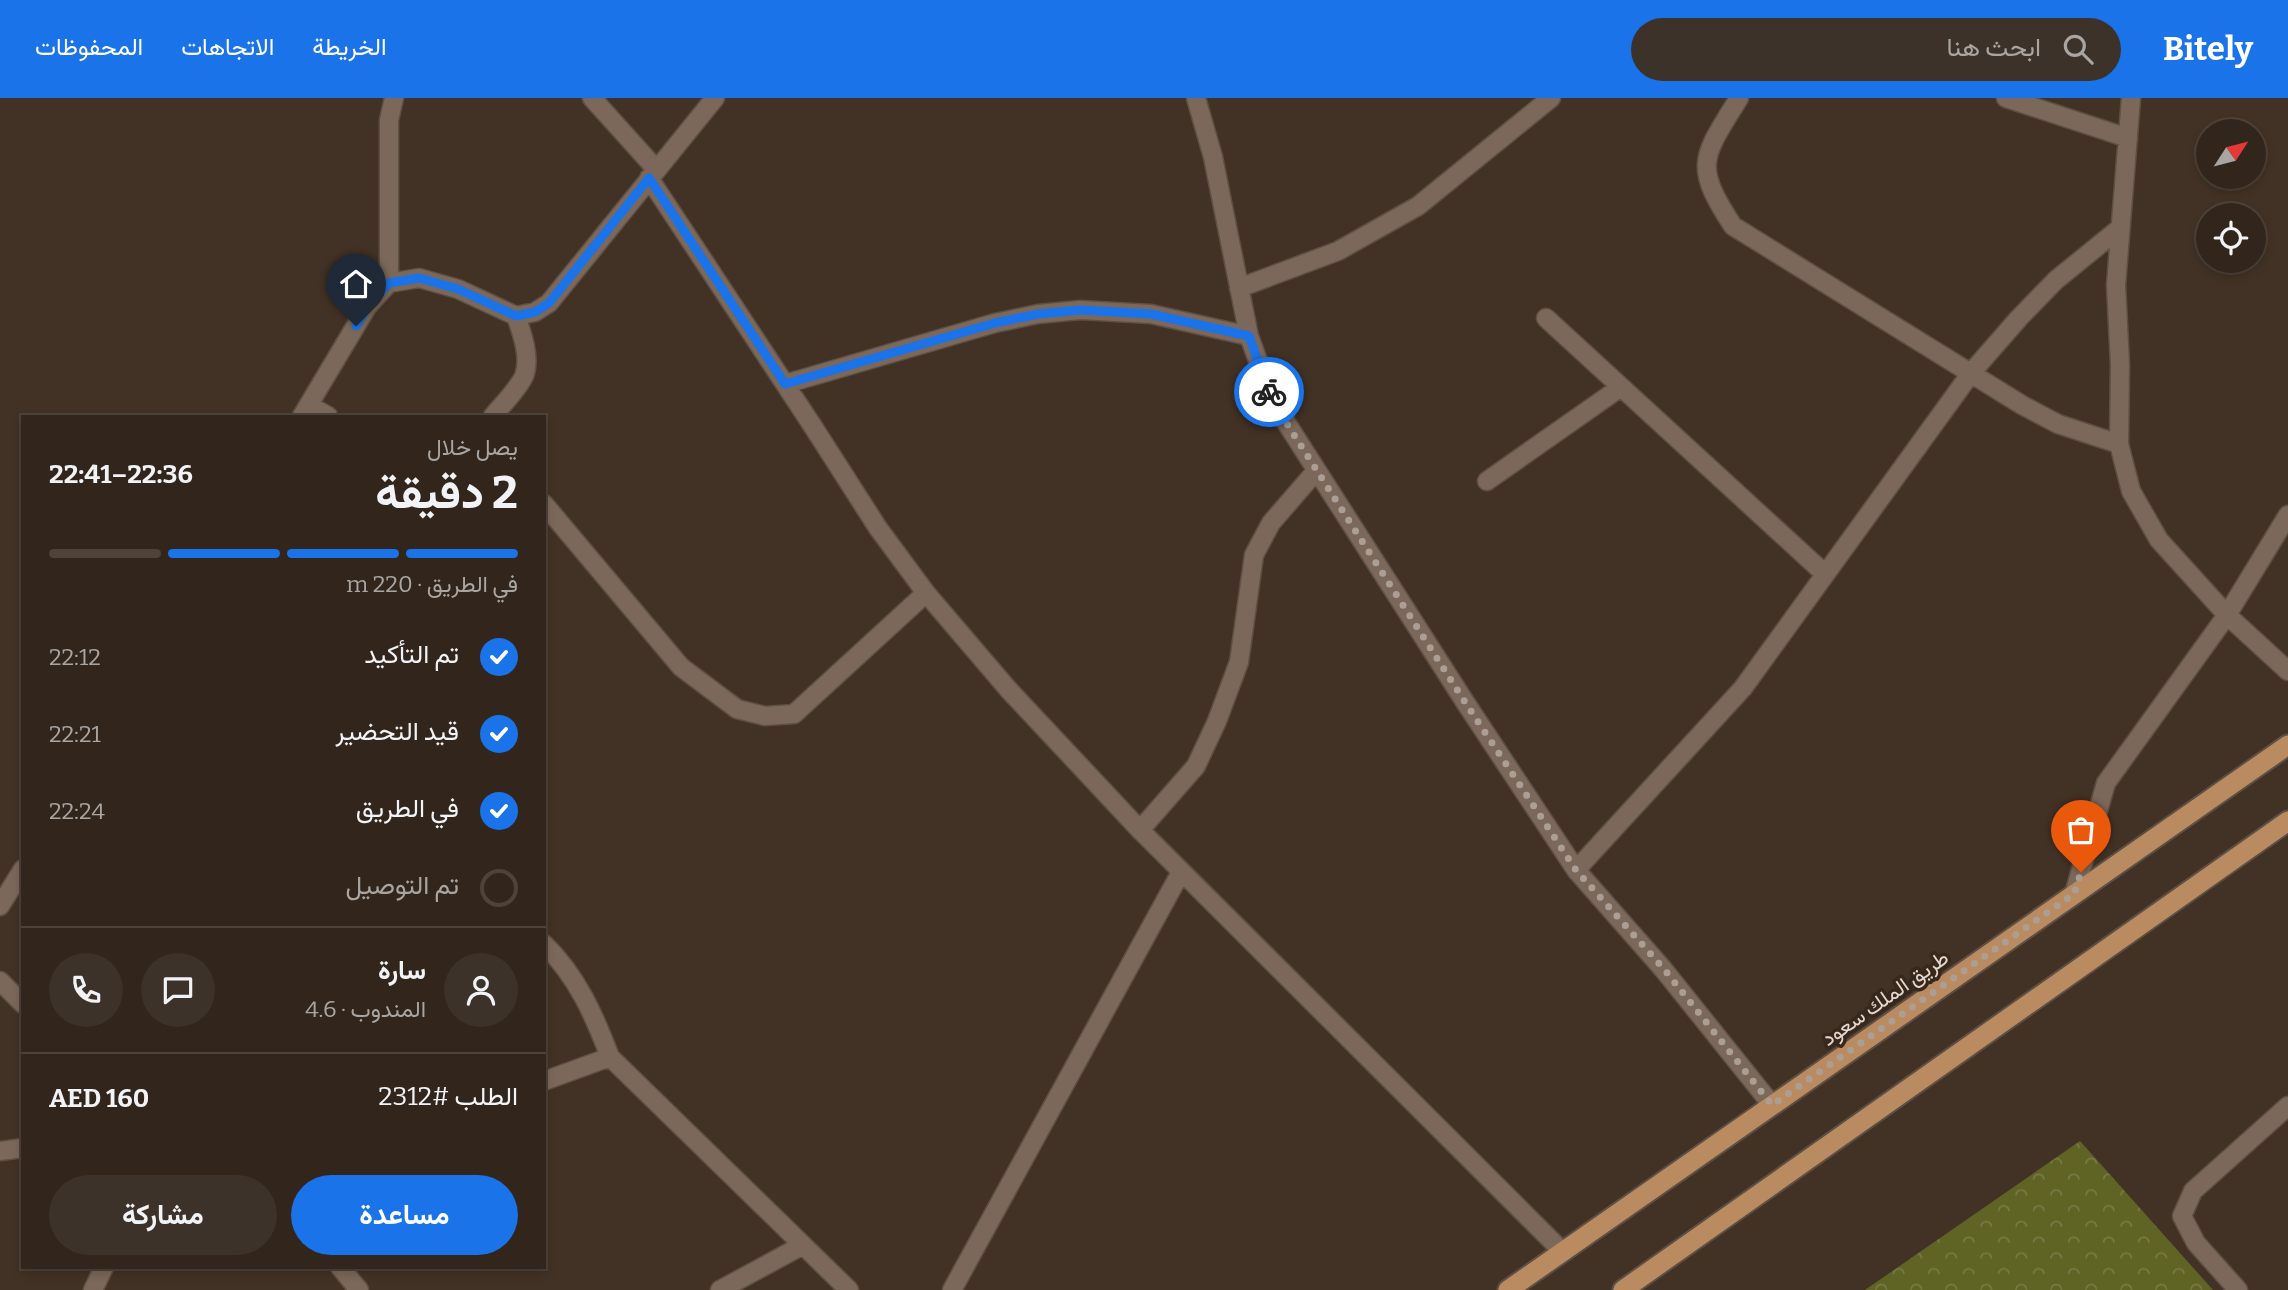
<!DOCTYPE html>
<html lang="ar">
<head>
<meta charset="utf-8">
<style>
  :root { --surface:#32261c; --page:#3d3229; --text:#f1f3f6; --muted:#a8a5a3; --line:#4d433b; --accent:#1a73e8 }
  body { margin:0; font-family:Bitter,Vazirmatn,serif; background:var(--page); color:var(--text); direction:rtl; height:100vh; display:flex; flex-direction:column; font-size:26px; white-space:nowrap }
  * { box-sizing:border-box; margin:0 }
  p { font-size:23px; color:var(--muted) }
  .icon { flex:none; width:38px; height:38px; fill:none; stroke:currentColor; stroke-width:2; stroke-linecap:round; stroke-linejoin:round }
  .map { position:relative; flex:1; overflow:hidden; direction:ltr }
  .sheet { position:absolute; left:21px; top:317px; width:525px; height:854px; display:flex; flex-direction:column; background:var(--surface); border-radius:0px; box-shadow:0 4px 10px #0003,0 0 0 2px var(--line); direction:rtl }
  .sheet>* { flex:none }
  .needle { width:46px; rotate:54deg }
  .tools { position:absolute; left:2196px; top:21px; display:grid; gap:14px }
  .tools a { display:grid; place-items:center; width:70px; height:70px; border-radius:50%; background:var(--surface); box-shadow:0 4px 10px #0003,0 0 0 2px var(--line); font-size:35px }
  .pin { position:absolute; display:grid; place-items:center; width:60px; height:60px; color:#fff; margin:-72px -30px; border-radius:50% 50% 50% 0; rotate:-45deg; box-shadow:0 0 7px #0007 }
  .pin .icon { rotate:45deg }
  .courier { position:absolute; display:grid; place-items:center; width:70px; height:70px; margin:-35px; border:5px solid #1a73e8; border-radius:50%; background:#fff; color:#222; box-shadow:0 2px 9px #0007 }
  .summary em { font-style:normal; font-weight:700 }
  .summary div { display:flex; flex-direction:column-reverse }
  .summary { display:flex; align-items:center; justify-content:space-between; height:119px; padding:0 28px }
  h1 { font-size:46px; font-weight:700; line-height:52px }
  .bar { display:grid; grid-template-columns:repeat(4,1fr); gap:10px 7px; align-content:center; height:84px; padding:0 28px }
  .bar i { height:9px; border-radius:5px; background:var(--line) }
  .bar .on { background:var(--accent) }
  .bar p { grid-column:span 4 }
  .line { display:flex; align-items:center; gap:18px; padding:0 28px; border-top:2px solid var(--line) }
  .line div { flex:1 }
  .round { display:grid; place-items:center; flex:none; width:74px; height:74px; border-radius:37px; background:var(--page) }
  ol { padding:0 28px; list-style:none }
  li { display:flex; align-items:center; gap:21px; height:77px }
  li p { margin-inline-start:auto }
  li .icon { padding:7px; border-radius:50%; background:var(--accent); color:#fff; stroke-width:4 }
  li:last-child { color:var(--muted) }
  li i { width:38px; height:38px; border:4px solid var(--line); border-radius:50% }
  .action { display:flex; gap:14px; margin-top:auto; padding:14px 28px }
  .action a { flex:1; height:80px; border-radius:42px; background:var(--accent); color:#fff; font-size:28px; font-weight:700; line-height:80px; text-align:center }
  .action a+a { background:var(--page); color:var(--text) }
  header { display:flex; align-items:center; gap:42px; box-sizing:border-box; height:98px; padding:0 35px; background:var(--accent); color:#fff }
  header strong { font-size:33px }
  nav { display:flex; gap:38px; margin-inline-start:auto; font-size:24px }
  .search { width:490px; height:63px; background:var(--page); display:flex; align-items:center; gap:18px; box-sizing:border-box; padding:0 24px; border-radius:38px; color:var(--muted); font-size:26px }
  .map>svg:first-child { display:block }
  .park { fill:url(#park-crowns) }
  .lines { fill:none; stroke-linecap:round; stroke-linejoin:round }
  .service-casing { stroke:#5d4f44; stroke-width:21 }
  .minor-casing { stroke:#5d4f44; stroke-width:21 }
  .trunk-casing { stroke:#5d4f44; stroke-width:23 }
  .service { stroke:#7b685a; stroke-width:18 }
  .minor { stroke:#7b685a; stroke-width:18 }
  .trunk { stroke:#ba8b61; stroke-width:19 }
  .done { stroke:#ab9f95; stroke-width:7; stroke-dasharray:0 12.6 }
  .route { stroke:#1a73e8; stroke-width:9 }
  .labels { text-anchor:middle; stroke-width:7; stroke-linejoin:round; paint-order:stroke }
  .street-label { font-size:21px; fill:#e4d9d1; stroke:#38281b }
</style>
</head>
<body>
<header>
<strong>Bitely</strong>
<div class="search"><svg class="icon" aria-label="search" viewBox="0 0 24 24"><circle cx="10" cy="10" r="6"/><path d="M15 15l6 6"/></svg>ابحث هنا</div>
<nav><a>الخريطة</a><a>الاتجاهات</a><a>المحفوظات</a></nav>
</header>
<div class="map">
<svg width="2288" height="1192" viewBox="0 0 2288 1192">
  <defs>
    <pattern id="park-crowns" width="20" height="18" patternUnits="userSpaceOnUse" patternTransform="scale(1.75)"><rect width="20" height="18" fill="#5f6425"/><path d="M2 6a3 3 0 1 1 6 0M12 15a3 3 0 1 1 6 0" fill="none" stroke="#767a44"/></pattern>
  </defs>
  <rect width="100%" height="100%" fill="#423225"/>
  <path class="park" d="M2080 1043 2213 1192H1865Z"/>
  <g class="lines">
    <defs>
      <path id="service" d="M592 0 656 71
        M389 185V22L394 0
        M544 406 681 569 737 611 765 618 794 616 926 495"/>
      <path id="minor" d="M1196 0 1213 59 1249 238 1273 304 1465 604 1576 772 1663 871 1772 1007
        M1739 0C1703 59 1692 66 1733 128L2022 307 2058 326 2119 346
        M2006 0 2128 40
        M2131 0 2116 187 2120 267 2119 346 2131 393 2159 442 2227 517 2288 573
        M649 80 812 327 878 430 926 495 1008 591 1140 732 1563 1154
        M1239 190 1338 153 1418 108 1551 0
        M1546 220 1825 476
        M785 286 995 225 1038 216 1080 212 1151 216 1249 238
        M309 307 328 318
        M302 318 367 209 389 185 419 180 458 191 516 218 535 214 549 205 715 0
        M493 318C501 308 519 290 524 278 531 260 522 235 516 218
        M1487 383 1621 289
        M1140 732 1196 668 1217 623 1239 564 1254 457 1271 425 1316 373
        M1576 772 1743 590 1971 275 2019 220 2056 182 2120 130
        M2074 796 2106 685 2227 517 2288 417
        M0 808 23 771
        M544 846C577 878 594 917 610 959L849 1192
        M0 883 23 906
        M544 983 610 959
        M0 1053 23 1050
        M340 1169 359 1192
        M93 1192 104 1169
        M720 1192 803 1147
        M952 1192 1181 774
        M2238 1192 2196 1145 2182 1118 2193 1093 2288 1008"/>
      <path id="trunk" d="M1508 1192 2288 647
        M1623 1192 2288 723"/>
    </defs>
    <use href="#service" class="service-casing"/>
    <use href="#minor" class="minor-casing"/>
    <use href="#trunk" class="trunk-casing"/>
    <use href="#service" class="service"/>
    <use href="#minor" class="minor"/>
    <use href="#trunk" class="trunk"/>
  </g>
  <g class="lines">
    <path class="done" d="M1269 294 1273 304 1465 604 1576 772 1664 871 1772 1007 2074 796 2081 774"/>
    <path class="route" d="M356 228 368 208 389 185 419 180 458 191 516 218 535 214 549 205 649 80 785 286 995 225 1038 216 1080 212 1151 216 1249 238 1269 294"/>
  </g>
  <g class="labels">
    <g class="street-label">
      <text transform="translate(1885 900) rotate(-35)" y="7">طريق الملك سعود</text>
    </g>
  </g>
</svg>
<div class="tools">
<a><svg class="needle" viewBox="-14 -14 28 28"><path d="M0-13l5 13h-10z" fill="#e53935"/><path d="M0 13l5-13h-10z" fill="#a8a5a3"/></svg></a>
<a><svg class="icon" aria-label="locate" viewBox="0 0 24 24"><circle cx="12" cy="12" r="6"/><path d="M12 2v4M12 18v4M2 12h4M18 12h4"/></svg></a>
</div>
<div class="pin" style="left:2081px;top:774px;background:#ea580c"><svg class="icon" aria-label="bag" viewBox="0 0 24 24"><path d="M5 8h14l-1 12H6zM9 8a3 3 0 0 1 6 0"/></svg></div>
<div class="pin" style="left:356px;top:228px;background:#1f2937"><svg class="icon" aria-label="home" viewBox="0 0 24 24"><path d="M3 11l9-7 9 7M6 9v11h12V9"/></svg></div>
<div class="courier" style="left:1269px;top:294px"><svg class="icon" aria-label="bike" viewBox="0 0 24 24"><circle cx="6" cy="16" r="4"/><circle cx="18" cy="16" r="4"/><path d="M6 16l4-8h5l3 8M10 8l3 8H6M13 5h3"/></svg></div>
<section class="sheet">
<div class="summary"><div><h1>2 دقيقة</h1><p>يصل خلال</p></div><em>22:36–22:41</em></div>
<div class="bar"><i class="on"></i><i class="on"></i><i class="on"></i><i></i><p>في الطريق · 220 m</p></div>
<ol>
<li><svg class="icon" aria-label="check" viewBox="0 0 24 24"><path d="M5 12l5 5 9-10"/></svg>تم التأكيد<p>22:12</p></li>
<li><svg class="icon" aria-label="check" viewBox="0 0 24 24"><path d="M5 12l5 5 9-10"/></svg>قيد التحضير<p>22:21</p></li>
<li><svg class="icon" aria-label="check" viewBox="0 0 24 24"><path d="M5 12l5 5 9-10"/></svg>في الطريق<p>22:24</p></li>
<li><i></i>تم التوصيل</li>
</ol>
<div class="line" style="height:126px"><a class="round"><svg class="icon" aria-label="person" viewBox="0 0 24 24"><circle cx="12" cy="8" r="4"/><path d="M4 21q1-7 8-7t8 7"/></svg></a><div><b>سارة</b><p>المندوب · 4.6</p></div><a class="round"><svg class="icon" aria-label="chat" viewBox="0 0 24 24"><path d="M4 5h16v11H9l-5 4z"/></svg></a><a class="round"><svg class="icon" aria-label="phone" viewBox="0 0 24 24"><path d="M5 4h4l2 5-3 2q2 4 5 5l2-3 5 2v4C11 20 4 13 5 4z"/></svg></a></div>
<div class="line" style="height:91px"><div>الطلب #2312</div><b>AED 160</b></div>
<div class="action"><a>مساعدة</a><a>مشاركة</a></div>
</section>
</div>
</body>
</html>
